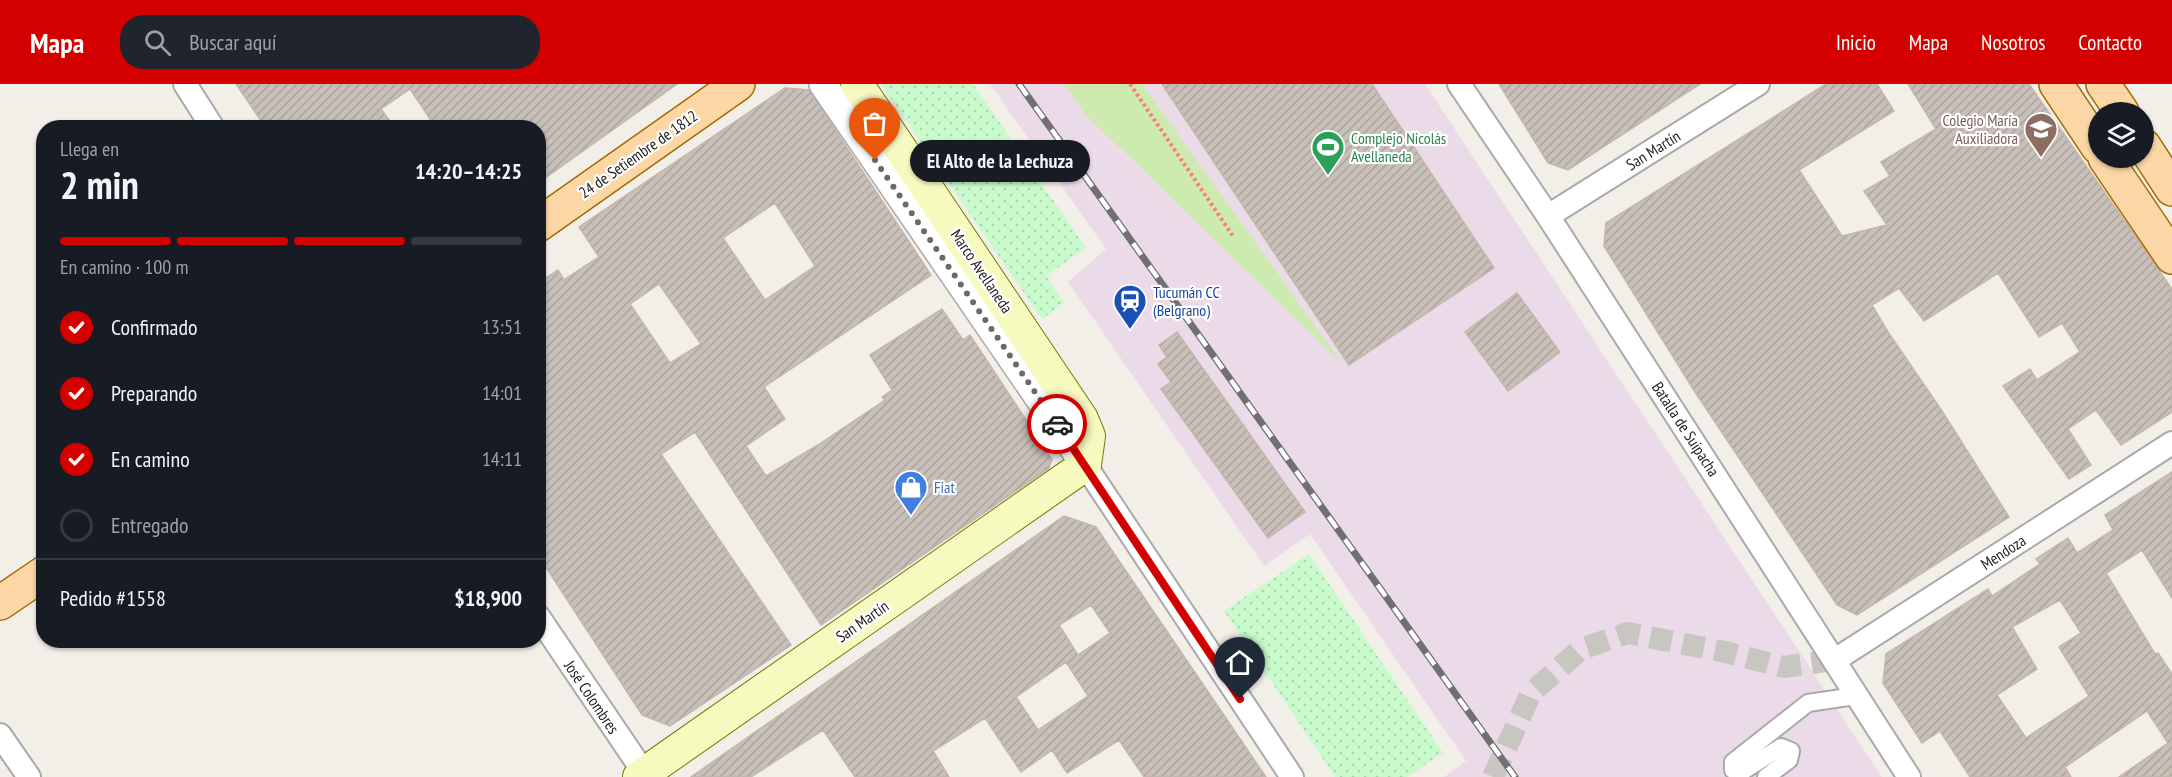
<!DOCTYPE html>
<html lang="es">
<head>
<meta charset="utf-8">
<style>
  :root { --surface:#171b24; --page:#20242c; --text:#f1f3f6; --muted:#9ea1a6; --line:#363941; --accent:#d40000 }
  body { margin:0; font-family:"PT Sans Narrow",sans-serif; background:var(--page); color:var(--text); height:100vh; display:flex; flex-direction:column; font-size:22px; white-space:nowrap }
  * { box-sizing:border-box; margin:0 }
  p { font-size:20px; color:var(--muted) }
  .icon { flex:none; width:33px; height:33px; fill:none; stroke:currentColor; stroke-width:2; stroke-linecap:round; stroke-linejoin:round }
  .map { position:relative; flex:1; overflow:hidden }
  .panel { position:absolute; left:36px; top:36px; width:510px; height:528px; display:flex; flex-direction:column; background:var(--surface); border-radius:24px; box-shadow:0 2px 4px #0004 }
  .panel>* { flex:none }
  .tools { position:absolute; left:2088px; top:18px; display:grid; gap:12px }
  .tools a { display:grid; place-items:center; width:66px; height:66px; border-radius:50%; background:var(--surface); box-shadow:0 2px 4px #0004; font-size:30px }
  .pin { position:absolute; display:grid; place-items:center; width:51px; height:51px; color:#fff; margin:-62px -26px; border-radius:50% 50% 50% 0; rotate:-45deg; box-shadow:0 0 6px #0007 }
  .pin .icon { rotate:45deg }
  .courier { position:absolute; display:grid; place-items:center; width:60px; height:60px; margin:-30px; border:4px solid #d40000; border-radius:50%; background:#fff; color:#222; box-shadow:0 2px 8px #0007 }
  .bubble { position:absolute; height:42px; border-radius:21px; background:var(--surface); box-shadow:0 2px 4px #0004; font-size:20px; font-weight:700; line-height:42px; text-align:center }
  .head em { font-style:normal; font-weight:700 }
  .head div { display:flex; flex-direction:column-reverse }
  .head { display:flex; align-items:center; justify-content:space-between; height:102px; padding:0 24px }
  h1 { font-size:39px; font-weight:700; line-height:45px }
  .bar { display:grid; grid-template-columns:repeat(4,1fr); gap:9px 6px; align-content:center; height:72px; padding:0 24px }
  .bar i { height:8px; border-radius:4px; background:var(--line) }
  .bar .on { background:var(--accent) }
  .bar p { grid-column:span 4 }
  .line { display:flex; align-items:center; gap:15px; padding:0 24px; border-top:2px solid var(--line) }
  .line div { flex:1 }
  ol { padding:0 24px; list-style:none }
  li { display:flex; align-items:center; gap:18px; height:66px }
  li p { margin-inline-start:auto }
  li .icon { padding:6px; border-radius:50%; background:var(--accent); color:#fff; stroke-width:4 }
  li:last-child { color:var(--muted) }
  li i { width:33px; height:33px; border:3px solid var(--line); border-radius:50% }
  header { display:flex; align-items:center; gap:36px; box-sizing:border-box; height:84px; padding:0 30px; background:var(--accent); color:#fff }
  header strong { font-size:28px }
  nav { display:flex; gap:33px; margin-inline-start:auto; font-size:21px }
  .search { width:420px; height:54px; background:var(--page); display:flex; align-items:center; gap:15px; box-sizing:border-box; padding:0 21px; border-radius:24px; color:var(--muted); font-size:22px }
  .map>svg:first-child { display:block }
  .industrial { fill:#ebdbe8 }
  .grass { fill:#cdebb0 }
  .park { fill:url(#park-dots) }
  .building { fill:url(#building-hatch); stroke:#c4b6ab; stroke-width:1.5; fill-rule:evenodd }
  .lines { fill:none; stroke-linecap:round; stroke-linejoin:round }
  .minor-tunnel { stroke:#c8c6c1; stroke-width:22; stroke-dasharray:22 11; stroke-linecap:butt }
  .pedestrian-casing { stroke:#a9a9a9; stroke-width:20 }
  .minor-casing { stroke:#a9a9a9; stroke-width:26 }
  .tertiary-casing { stroke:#a9a9a9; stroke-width:30 }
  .secondary-casing { stroke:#707d05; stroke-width:34 }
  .primary-casing { stroke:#a06b00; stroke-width:36 }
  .path { stroke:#fa8072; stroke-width:4; stroke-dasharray:3 3; stroke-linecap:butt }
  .pedestrian { stroke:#fff; stroke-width:16 }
  .minor { stroke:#fff; stroke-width:22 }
  .tertiary { stroke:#fff; stroke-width:27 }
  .secondary { stroke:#f7fabf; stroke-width:32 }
  .primary { stroke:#fcd6a4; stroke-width:33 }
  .rail-casing { stroke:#707070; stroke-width:7 }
  .rail { stroke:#fff; stroke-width:4.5; stroke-dasharray:14; stroke-linecap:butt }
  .done { stroke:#6b6a68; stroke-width:6; stroke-dasharray:0 10.8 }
  .route { stroke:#d40000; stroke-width:8 }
  .labels { text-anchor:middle; stroke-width:4.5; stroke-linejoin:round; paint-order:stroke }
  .education-label { font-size:16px; fill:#785e54; stroke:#fff; text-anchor:end }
  .leisure-label { font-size:16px; fill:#27864d; stroke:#fff; text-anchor:start }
  .street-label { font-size:16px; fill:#222; stroke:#fff }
  .transit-label { font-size:16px; fill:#164399; stroke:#fff; text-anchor:start }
  .shop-label { font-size:16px; fill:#366cbe; stroke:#fff; text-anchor:start }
</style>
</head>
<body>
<header>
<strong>Mapa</strong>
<div class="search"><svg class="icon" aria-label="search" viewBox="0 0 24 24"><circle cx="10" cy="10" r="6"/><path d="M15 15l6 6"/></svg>Buscar aquí</div>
<nav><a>Inicio</a><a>Mapa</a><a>Nosotros</a><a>Contacto</a></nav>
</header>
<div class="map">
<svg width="2172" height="693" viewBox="0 0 2172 693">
  <defs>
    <pattern id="park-dots" width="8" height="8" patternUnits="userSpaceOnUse" patternTransform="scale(1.5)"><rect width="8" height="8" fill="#c8facc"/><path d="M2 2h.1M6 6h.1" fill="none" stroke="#acd6af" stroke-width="1.8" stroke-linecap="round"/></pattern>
    <pattern id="building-hatch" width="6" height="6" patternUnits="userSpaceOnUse" patternTransform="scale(1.5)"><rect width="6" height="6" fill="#c7bfb8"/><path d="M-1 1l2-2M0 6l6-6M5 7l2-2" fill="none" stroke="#aba49e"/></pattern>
  </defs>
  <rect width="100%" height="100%" fill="#f2efe9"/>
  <path class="industrial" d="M990 0H1425L1882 693H1444L1466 677 1310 450 1264 482 1068 198 1106 165Z"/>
  <path class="grass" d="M1064 0H1142L1344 282 1084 29Z"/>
  <path class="park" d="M881 0H973L1086 164 1046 192 1064 219 1042 235Z
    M1309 470 1443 669 1407 693H1335L1224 527Z"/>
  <path class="building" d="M236 0H677L538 99V44H436L410 5 381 25 395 44H266Z
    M1162 0H1372L1494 184 1349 281Z
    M1499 0H1700L1568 86 1548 79Z
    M1826 0H1877L1894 27 1799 86 1842 152 1887 141 1864 107 1890 92 1881 78 1936 45 1908 0H2029L2172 205V328L2121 361 2096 326 2068 345 2091 381 2069 395 2003 302 2030 285 2037 296 2080 268 2062 239 2039 253 1998 189 1924 237 1899 204 1872 221 1888 248 1942 327 2009 433 1857 531 1837 521 1695 308 1604 162 1606 139Z
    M785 4 809 6 931 191 764 303 785 335 746 362 766 392 818 361 885 316 882 313 892 306 870 271 942 225 963 256 970 251 1052 375 1049 384 821 541 695 348 661 370 791 561 670 642 642 631 538 471V199L558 186 564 196 599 173 579 143ZM775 119 815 182 765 216 723 154ZM659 200 701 260 670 279 630 220Z
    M1517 209 1560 268 1508 307 1465 248Z
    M1177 248 1305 428 1268 454 1161 305 1171 298 1158 280 1167 273 1159 261Z
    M2172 388V514L2142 466 2106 489 2155 570 2158 569 2172 590V693H2119L2168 659 2147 627 2065 683 2071 693H1970L1940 647 1922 659 1883 599 1886 570 1988 505 1992 512 2040 480 2036 475 2068 454 2077 469 2113 446 2105 431ZM2060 516 2081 549 2059 563 2089 612 2026 654 1997 611 2037 585 2012 543Z
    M1064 432 1096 443 1266 693H1144L1119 656 1067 689 1052 666 1021 688 985 634 933 667 949 693H855L823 646 751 693H691ZM1091 521 1110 549 1078 571 1059 541ZM1066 578 1088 612 1038 646 1016 613Z"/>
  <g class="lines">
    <path class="minor-tunnel" d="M1493 693 1531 609 1581 565 1628 549 1725 568 1784 583 1835 576"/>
    <defs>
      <path id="pedestrian" d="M1766 693 1789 676 1791 667 1781 663 1740 689 1733 686V678L1808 619 1855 612"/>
      <path id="minor" d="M185 0 213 44
        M1459 0 1548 132 1909 693
        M1548 132 1758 0
        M1085 381 1292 693
        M538 532 647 693
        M1835 576 2172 359
        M0 651 29 693"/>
      <path id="tertiary" d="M823 0 1085 381"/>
      <path id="secondary" d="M639 693 1085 381 1089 352 1082 335 857 0"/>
      <path id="primary" d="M2056 0 2098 63
        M2103 0 2122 28
        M2144 62 2172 105
        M2105 74 2172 173
        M538 141 738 0
        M0 519 44 489"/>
    </defs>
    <use href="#pedestrian" class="pedestrian-casing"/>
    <use href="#minor" class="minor-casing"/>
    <use href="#tertiary" class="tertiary-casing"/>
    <use href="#secondary" class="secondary-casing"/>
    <use href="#primary" class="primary-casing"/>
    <path class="path" d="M1130 0 1233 152"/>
    <use href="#pedestrian" class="pedestrian"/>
    <use href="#minor" class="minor"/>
    <use href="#tertiary" class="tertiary"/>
    <use href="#secondary" class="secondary"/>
    <use href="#primary" class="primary"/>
    <defs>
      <path id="rail" d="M1019 0 1515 693"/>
    </defs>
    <use href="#rail" class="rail-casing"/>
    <use href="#rail" class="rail"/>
  </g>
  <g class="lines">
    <path class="done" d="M875 76 1057 340"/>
    <path class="route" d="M1057 340 1240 615"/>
  </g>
  <defs>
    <symbol id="school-pin" viewBox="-11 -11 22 30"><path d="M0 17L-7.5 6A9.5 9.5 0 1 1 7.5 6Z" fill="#8d6e63" stroke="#fff"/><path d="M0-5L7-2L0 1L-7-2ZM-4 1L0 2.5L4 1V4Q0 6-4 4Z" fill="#fff"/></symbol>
    <symbol id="stadium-pin" viewBox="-11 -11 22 30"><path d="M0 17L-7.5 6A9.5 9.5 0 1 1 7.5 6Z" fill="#2e9e5b" stroke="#fff"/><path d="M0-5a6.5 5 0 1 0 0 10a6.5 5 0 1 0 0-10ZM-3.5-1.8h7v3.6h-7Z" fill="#fff"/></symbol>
    <symbol id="station-pin" viewBox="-11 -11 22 30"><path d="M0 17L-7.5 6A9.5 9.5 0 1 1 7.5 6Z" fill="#1a4fb4" stroke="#fff"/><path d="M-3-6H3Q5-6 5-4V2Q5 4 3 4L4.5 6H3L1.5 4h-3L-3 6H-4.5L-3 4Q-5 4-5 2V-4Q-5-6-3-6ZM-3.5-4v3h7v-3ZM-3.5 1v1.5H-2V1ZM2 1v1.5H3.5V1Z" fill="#fff"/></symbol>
    <symbol id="shop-pin" viewBox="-11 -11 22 30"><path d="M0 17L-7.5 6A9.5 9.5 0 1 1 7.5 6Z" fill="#3f7fe0" stroke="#fff"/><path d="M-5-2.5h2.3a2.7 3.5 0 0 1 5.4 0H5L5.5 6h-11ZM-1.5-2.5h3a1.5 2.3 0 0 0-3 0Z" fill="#fff"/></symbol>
  </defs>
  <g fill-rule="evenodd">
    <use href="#school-pin" x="2022" y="26" width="38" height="52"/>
    <use href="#stadium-pin" x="1309" y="44" width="38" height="52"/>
    <use href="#station-pin" x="1111" y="198" width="38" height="52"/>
    <use href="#shop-pin" x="892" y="384" width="38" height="52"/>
  </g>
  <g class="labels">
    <g class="education-label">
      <text x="2018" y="42">Colegio María<tspan x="2018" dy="18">Auxiliadora</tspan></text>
    </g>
    <g class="leisure-label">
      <text x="1351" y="60">Complejo Nicolás<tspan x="1351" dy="18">Avellaneda</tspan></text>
    </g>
    <g class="street-label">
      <text transform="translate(1653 66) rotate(-32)" y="6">San Martín</text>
      <text transform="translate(638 70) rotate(-35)" y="6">24 de Setiembre de 1812</text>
      <text transform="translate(982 187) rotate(56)" y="6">Marco Avellaneda</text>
      <text transform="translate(1686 345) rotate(57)" y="6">Batalla de Suipacha</text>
      <text transform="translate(2003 468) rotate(-33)" y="6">Mendoza</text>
      <text transform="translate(862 537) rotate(-35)" y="6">San Martín</text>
      <text transform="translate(592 613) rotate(56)" y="6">José Colombres</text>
    </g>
    <g class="transit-label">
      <text x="1153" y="214">Tucumán CC<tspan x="1153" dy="18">(Belgrano)</tspan></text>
    </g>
    <g class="shop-label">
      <text x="934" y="409">Fiat</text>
    </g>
  </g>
</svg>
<div class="tools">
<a><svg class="icon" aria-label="layers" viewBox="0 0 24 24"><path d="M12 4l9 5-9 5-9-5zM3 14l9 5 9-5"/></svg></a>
</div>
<div class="pin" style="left:875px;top:76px;background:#ea580c"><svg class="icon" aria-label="bag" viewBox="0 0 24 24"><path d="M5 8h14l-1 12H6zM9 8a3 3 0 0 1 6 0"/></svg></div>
<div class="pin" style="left:1240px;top:615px;background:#1f2937"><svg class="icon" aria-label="home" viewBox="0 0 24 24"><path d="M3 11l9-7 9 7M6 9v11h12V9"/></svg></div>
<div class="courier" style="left:1057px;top:340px"><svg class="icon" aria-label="car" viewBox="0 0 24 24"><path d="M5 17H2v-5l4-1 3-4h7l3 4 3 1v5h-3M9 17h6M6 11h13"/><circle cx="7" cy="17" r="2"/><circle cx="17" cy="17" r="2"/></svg></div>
<div class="bubble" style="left:910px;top:56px;width:180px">El Alto de la Lechuza</div>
<section class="panel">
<div class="head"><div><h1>2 min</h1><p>Llega en</p></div><em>14:20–14:25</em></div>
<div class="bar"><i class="on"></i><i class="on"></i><i class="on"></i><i></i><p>En camino · 100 m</p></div>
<ol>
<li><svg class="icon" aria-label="check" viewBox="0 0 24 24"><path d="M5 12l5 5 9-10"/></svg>Confirmado<p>13:51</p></li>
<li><svg class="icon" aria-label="check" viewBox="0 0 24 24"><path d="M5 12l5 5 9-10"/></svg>Preparando<p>14:01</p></li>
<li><svg class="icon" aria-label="check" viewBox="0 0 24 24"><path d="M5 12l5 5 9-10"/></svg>En camino<p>14:11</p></li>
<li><i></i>Entregado</li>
</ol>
<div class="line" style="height:78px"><div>Pedido #1558</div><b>$18,900</b></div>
</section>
</div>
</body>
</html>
